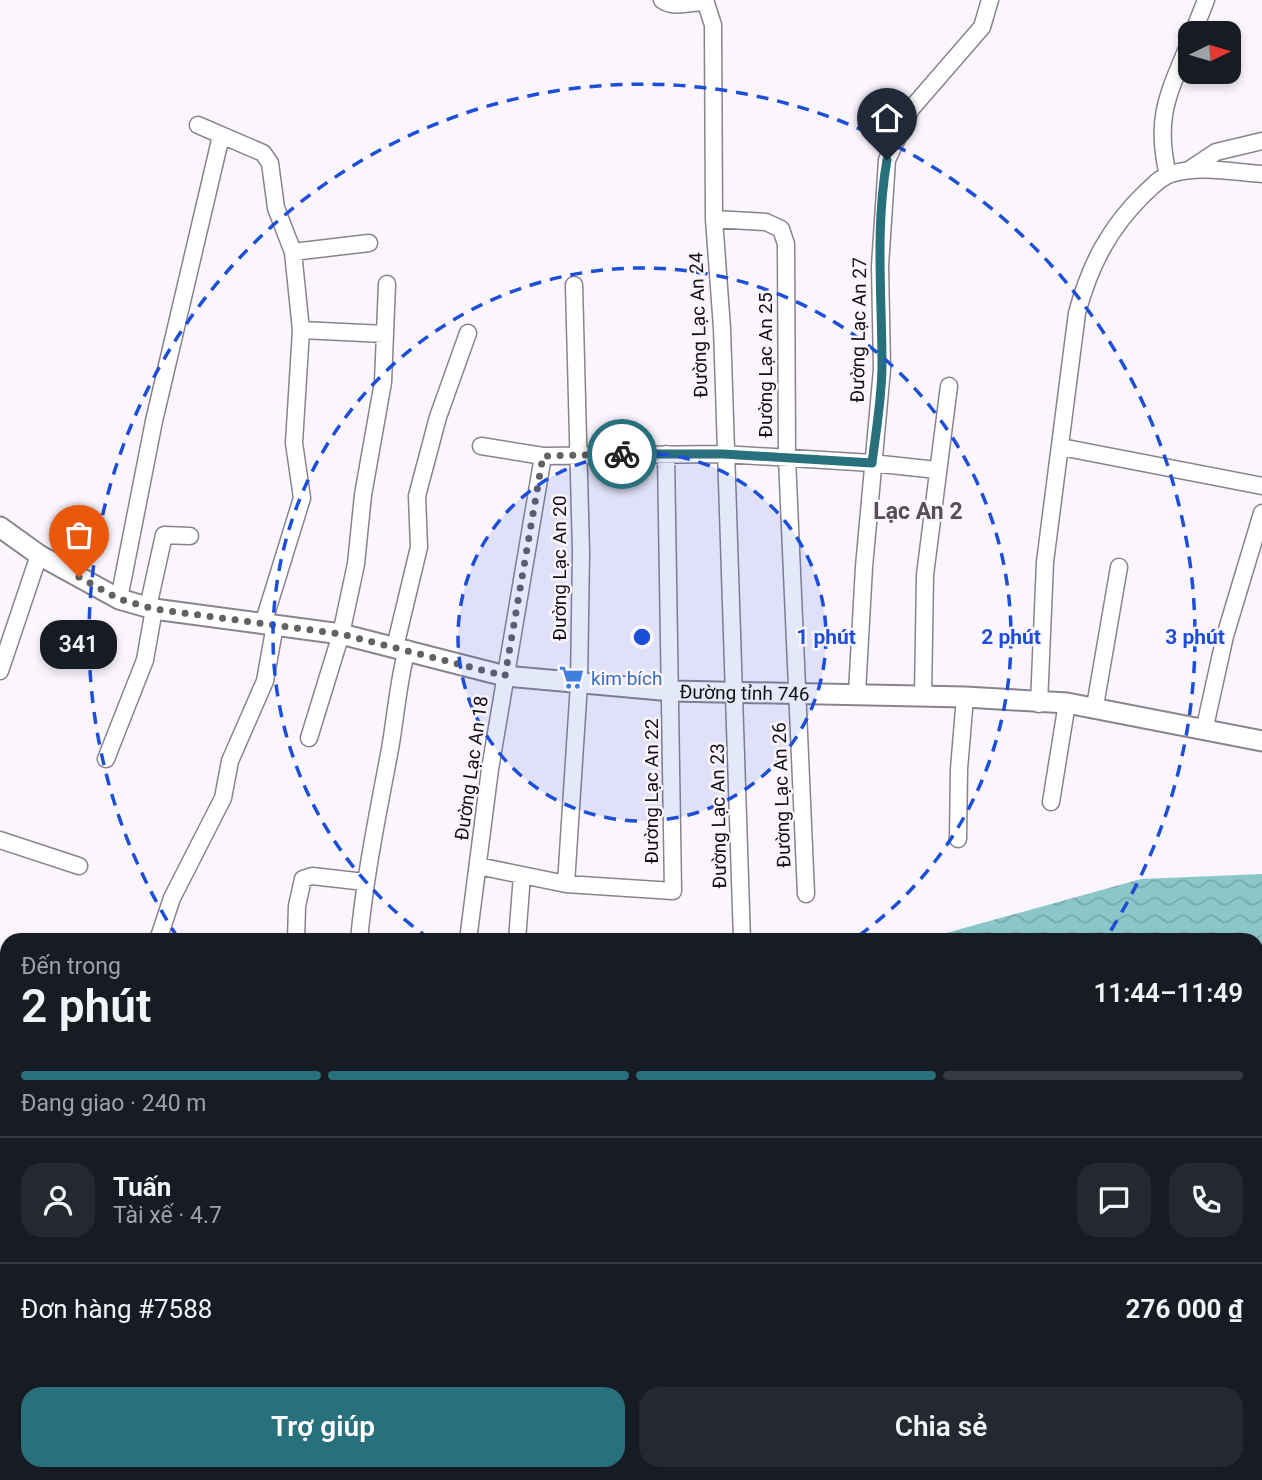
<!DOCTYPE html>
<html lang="vi">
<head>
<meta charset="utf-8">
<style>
  :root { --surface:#171b24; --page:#242831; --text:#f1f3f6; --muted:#9ea1a6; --line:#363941; --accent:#28707b }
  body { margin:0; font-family:Roboto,sans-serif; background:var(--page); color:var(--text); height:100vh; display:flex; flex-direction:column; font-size:26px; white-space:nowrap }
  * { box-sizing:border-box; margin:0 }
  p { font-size:23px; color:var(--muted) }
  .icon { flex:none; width:38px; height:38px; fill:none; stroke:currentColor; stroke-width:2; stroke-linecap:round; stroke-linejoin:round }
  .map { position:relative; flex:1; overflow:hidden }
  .side { position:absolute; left:0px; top:933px; width:1264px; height:548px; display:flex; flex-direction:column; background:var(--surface); border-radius:21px 21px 0 0; box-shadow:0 4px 10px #0003 }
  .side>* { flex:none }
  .needle { width:46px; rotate:85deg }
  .buttons { position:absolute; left:1178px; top:21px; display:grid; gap:14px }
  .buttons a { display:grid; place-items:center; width:63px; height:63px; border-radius:14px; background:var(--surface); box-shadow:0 4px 10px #0003; font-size:35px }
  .pin { position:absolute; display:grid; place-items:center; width:60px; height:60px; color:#fff; margin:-72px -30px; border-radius:50% 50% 50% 0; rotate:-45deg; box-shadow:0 0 7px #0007 }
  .pin .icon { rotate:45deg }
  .courier { position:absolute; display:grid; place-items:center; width:70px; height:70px; margin:-35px; border:5px solid #28707b; border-radius:50%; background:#fff; color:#222; box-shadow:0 2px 9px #0007 }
  .bubble { position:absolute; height:49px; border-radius:21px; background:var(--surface); box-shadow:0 4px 10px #0003; font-size:23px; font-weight:600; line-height:49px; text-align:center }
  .summary em { font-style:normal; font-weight:600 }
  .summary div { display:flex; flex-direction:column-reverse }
  .summary { display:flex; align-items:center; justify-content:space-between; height:119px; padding:0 21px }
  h1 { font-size:46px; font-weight:600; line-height:52px }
  .bar { display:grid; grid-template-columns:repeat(4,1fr); gap:10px 7px; align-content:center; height:84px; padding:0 21px }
  .bar i { height:9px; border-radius:5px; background:var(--line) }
  .bar .active { background:var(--accent) }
  .bar p { grid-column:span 4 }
  .line { display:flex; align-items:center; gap:18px; padding:0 21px; border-top:2px solid var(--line) }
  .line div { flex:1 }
  .round { display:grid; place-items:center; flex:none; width:74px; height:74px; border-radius:21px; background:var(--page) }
  .button { display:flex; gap:14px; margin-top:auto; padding:14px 21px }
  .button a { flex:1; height:80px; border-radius:21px; background:var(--accent); color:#fff; font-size:28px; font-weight:600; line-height:80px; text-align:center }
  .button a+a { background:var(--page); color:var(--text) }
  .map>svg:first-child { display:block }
  .water { fill:url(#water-waves) }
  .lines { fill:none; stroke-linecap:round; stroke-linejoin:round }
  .minor-casing { stroke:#89838d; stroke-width:19 }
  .major-casing { stroke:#89838d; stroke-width:23 }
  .minor { stroke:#fff; stroke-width:16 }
  .major { stroke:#fff; stroke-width:19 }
  .done { stroke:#646065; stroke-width:7; stroke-dasharray:0 12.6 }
  .route { stroke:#28707b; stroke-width:9 }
  .ring { fill:none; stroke:#1d4ed8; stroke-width:3.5; stroke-dasharray:12 9 }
  .labels { text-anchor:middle; stroke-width:5; stroke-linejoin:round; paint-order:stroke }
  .street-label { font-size:19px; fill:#121013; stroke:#fbf6fe }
  .shop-label { font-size:19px; fill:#366cbe; stroke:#fbf6fe; text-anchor:start }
  .quarter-label { font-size:23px; font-weight:bold; fill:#544f58; stroke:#fbf6fe }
  .centre { fill:#1d4ed8; stroke:#fbf6fe; stroke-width:3.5 }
  .ring-label { font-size:21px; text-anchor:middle; font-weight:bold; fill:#1d4ed8; stroke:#fbf6fe; stroke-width:5; stroke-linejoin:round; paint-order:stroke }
</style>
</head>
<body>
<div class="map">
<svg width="1262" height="1480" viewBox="0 0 1262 1480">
  <defs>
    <pattern id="water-waves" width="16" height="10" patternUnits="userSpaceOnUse" patternTransform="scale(1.75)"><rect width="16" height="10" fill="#8bc7c9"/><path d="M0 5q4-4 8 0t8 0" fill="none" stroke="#77aaac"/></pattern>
  </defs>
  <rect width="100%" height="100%" fill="#fbf6fe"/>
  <path class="water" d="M1262 874V1422H1256V940H921L1141 879Z
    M7 1315V1474H702L686 1480H0V1317Z"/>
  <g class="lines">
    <defs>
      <path id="minor" d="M662 0C676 10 690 0 706 3L713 25 714 219 722 328 742 940
        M1193 33 1206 0
        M198 125 263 153 270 163 276 208 293 252 301 330 294 443 302 498 263 624
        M1189 170 1216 152 1262 141
        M1168 175C1154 117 1169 93 1190 41
        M714 219 766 222 781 229 786 244 787 458 806 894
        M293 252 369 243
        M301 330 385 334
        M481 446 543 456 723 454 872 463 937 470
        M1061 447 1262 486
        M119 599 154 421 221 136
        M148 607 164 535 190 536
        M395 647 419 547 417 496 438 417 468 333
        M0 671 39 555
        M857 693 864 567 882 369 880 266 887 160 911 109 982 27 990 0
        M923 696 925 575 949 386
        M1039 704 1045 562 1077 313C1090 265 1109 228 1145 193 1153 186 1160 177 1171 174 1199 165 1233 172 1262 174
        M1095 706 1119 567
        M1204 731 1225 636 1262 513
        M309 738 341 634 356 564 363 495 383 382 387 284
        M106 759 145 660 154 609
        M1051 802 1067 703
        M958 839 959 769 965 697
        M0 840 79 866
        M478 866 566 884 673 891 666 454
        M566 884 579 684 581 552 574 285
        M158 940 172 898 223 798 230 761 265 681 275 625
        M296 940 297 906 303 879 312 876 365 882
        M359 940C365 875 378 813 390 749 396 715 398 682 407 649
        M468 940 490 769 543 456
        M517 940 522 875
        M0 1158 7 1156"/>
      <g id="major">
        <path id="s1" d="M0 527 39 555 119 599 154 609 341 634 505 676 672 691 965 697 1067 703 1262 741"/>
      </g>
    </defs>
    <use href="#minor" class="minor-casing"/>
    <use href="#major" class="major-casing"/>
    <use href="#minor" class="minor"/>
    <use href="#major" class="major"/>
  </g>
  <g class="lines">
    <path class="done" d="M79 577 119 599 154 609 341 634 505 676 543 456 622 454"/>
    <path class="route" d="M622 454H723L872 463C876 431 882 397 882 365 882 297 875 227 887 160"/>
  </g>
  <circle cx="642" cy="637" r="184" fill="#1d4ed8" fill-opacity=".12"/>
  <g class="ring">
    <circle cx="642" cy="637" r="184"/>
    <path d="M430 939A369 369 0 1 1 854 939"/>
    <path d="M178 938A553 553 0 1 1 1106 938"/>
  </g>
  <defs>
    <symbol id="supermarket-bare" viewBox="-9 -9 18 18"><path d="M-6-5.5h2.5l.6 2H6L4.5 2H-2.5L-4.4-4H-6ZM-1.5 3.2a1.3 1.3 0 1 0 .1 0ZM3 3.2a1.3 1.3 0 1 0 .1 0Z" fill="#3f7fe0" stroke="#fbf6fe" stroke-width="2.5" paint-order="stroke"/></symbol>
  </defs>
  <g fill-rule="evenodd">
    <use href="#supermarket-bare" x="554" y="660" width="35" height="35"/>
  </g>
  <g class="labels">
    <g class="street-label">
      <text transform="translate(698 325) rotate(-92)" y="7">Đường Lạc An 24</text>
      <text transform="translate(858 330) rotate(-89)" y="7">Đường Lạc An 27</text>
      <text transform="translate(765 365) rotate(-90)" y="7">Đường Lạc An 25</text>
      <text transform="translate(559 568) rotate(-90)" y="7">Đường Lạc An 20</text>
      <text dy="7" stroke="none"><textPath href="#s1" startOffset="774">Đường tỉnh 746</textPath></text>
      <text transform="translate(471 768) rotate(-82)" y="7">Đường Lạc An 18</text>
      <text transform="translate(651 791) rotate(-90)" y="7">Đường Lạc An 22</text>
      <text transform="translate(781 795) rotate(-92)" y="7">Đường Lạc An 26</text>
      <text transform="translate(718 816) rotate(-91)" y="7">Đường Lạc An 23</text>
    </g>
    <g class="shop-label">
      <text x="591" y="685">kim bích</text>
    </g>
    <g class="quarter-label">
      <text x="918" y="519">Lạc An 2</text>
    </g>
  </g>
  <circle cx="642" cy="637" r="10" class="centre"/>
  <g class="ring-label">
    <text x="826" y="644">1 phút</text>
    <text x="1011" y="644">2 phút</text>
    <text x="1195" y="644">3 phút</text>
  </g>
</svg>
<div class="buttons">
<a><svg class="needle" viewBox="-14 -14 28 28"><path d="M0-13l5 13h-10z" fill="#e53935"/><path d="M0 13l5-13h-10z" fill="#9ea1a6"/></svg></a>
</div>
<div class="pin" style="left:79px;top:577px;background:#ea580c"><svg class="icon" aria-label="bag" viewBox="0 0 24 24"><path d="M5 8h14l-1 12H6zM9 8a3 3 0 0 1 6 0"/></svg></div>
<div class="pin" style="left:887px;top:160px;background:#1f2937"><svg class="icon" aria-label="home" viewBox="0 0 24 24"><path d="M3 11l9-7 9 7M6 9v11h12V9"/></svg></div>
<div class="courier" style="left:622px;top:454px"><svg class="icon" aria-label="bike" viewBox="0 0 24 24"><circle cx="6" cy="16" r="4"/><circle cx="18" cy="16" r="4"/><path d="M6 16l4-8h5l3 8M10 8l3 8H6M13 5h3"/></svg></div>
<div class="bubble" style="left:40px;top:620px;width:77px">341</div>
<section class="side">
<div class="summary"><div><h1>2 phút</h1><p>Đến trong</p></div><em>11:44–11:49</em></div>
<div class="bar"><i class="active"></i><i class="active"></i><i class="active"></i><i></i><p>Đang giao · 240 m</p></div>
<div class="line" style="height:126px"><a class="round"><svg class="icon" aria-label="person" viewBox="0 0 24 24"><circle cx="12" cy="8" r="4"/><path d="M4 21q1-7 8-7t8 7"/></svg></a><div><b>Tuấn</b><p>Tài xế · 4.7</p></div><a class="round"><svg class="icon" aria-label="chat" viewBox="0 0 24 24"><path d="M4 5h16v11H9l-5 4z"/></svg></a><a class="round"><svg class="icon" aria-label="phone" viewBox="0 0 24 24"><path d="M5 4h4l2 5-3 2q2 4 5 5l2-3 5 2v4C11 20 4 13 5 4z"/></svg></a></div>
<div class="line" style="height:91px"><div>Đơn hàng #7588</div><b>276 000 ₫</b></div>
<div class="button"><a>Trợ giúp</a><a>Chia sẻ</a></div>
</section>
</div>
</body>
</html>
